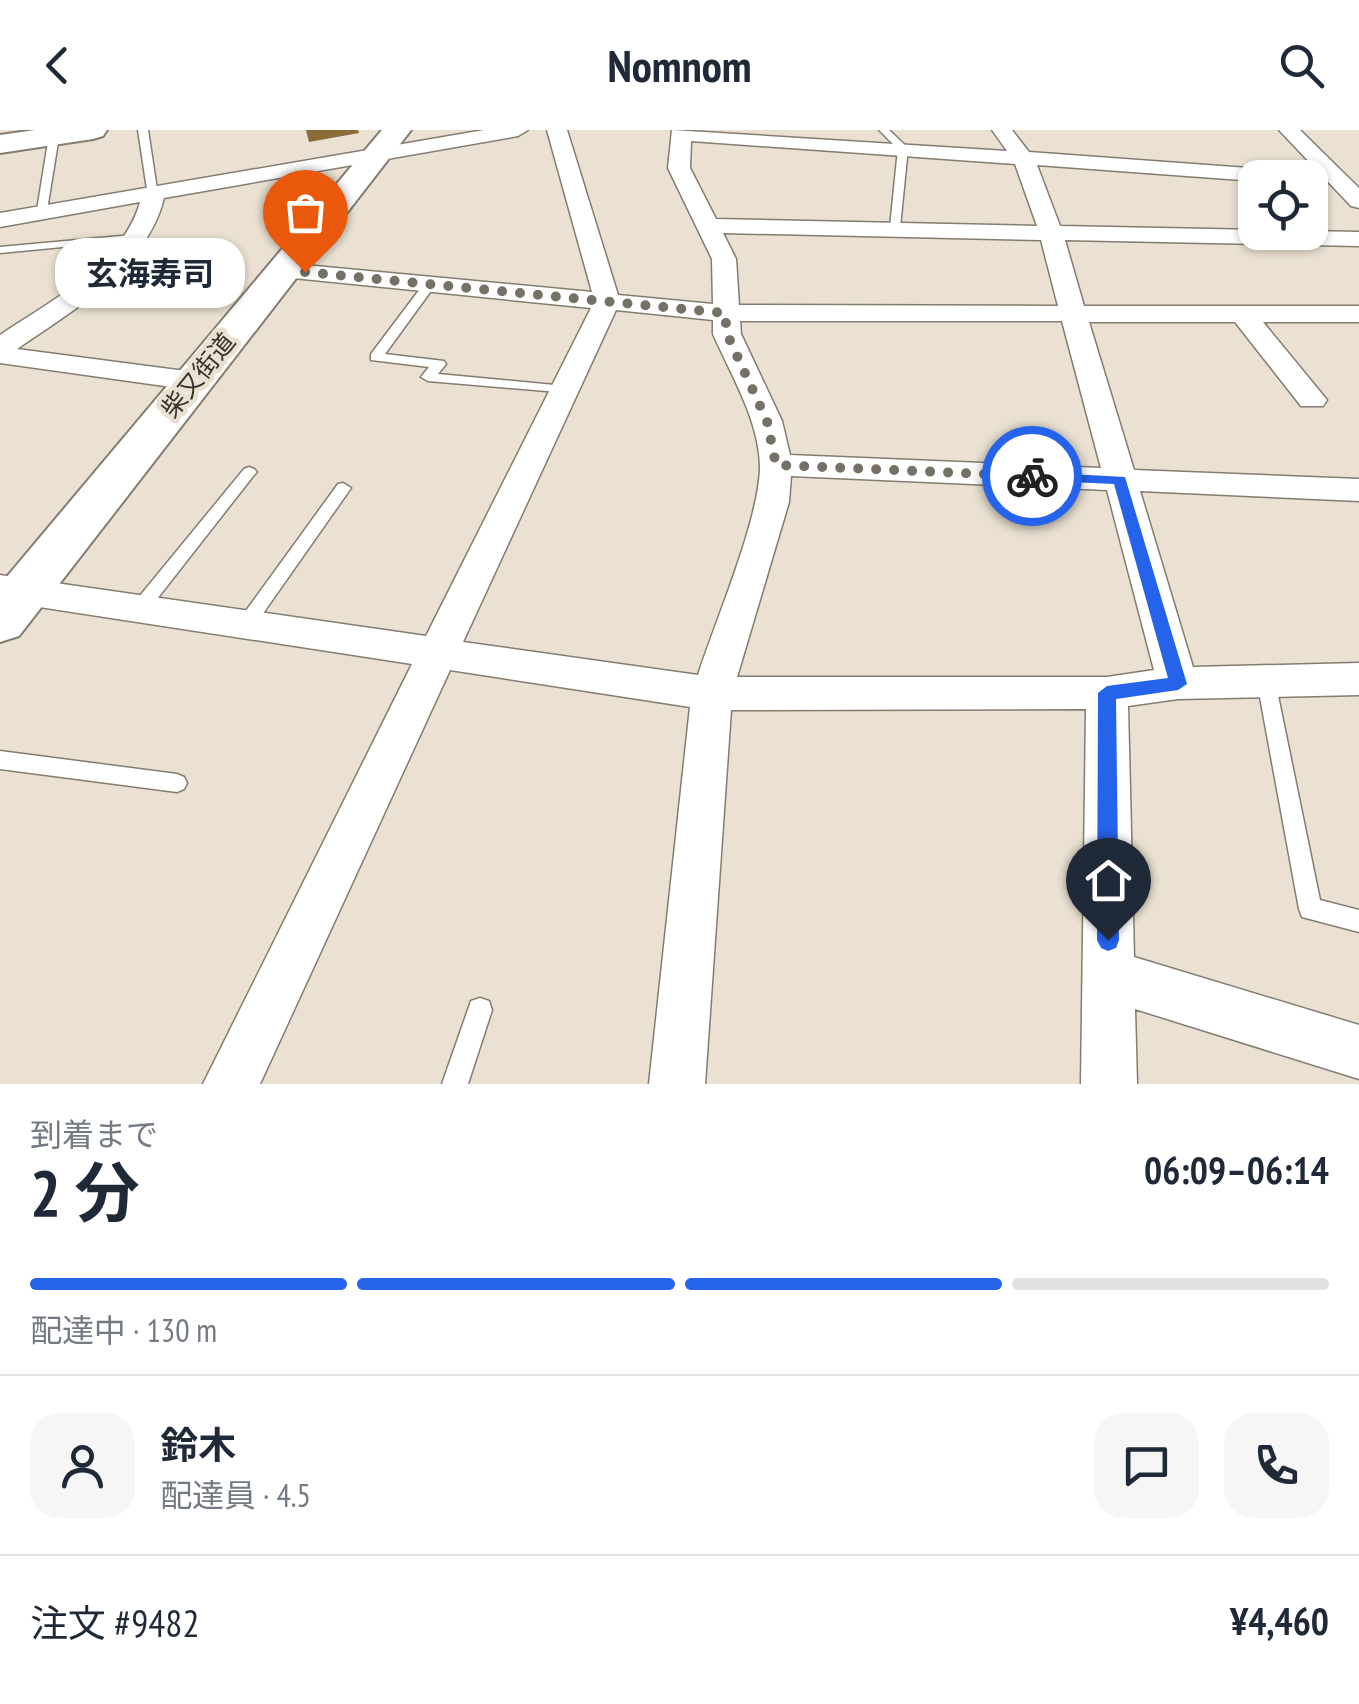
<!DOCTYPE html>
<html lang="ja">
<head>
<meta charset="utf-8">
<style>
  :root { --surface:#fff; --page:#f6f6f7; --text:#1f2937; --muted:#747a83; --line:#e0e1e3; --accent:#2563eb }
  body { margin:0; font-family:"PT Sans Narrow","Noto Sans JP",sans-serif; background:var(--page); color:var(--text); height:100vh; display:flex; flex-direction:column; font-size:38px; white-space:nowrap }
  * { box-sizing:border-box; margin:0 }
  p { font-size:32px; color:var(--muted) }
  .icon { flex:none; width:55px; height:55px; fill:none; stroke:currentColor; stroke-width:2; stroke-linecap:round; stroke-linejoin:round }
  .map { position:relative; height:954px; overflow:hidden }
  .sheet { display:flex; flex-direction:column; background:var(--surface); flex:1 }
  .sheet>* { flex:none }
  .controls { position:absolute; left:1238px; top:30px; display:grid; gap:20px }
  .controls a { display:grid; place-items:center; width:90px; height:90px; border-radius:20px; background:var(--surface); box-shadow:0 2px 8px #0004; font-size:50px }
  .pin { position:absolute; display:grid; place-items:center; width:85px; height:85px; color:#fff; margin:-102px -42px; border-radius:50% 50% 50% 0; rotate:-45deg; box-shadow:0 0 10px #0007 }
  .pin .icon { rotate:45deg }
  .courier { position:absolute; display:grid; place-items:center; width:100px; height:100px; margin:-50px; border:8px solid #2563eb; border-radius:50%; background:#fff; color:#222; box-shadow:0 2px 12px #0007 }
  .bubble { position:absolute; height:70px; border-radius:30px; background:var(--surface); box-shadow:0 2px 8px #0004; font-size:32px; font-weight:700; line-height:70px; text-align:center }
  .overview em { font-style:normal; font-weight:700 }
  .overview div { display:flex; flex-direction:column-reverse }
  .overview { display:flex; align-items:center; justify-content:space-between; height:170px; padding:0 30px }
  h1 { font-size:65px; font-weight:700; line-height:75px }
  .bar { display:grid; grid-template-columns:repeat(4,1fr); gap:15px 10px; align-content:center; height:120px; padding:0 30px }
  .bar i { height:12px; border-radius:8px; background:var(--line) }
  .bar .current { background:var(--accent) }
  .bar p { grid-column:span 4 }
  .line { display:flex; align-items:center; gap:25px; padding:0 30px; border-top:2px solid var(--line) }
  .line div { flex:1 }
  .round { display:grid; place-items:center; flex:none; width:105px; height:105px; border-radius:30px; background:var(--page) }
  header { display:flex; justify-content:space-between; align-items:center; height:130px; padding:0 30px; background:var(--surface); font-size:45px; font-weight:700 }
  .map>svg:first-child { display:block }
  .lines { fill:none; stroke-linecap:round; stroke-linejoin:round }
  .lane-casing { stroke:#847c6f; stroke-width:3 }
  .street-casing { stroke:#847c6f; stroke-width:3 }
  .secondary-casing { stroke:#847c6f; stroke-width:4 }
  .highway-casing { stroke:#847c6f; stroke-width:4 }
  .lane { fill:#fff; fill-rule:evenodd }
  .street { fill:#fff; fill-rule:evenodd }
  .secondary { fill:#fff; fill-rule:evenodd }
  .highway { fill:#fff; fill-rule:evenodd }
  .shaded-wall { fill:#8a6c38 }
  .route { fill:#2563eb }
  .done { stroke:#767167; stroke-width:10; stroke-dasharray:0 18 }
  .labels { text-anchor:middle; stroke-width:9; stroke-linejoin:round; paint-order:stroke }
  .far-street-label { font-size:25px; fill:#37342e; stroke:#eae1d2 }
</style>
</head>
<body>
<header><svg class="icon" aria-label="back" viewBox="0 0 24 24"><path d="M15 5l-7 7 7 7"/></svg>Nomnom<svg class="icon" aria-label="search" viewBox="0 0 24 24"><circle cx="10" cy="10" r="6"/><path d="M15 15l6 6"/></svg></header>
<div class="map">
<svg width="1359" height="954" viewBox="0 0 1359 954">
  <rect width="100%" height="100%" fill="#eae1d2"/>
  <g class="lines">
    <defs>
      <path id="lane" d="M138 0H148L158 66 153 69 148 66Z
        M879 0H889L908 18 900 97 895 100 890 97 898 19Z
        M54 3 59 6 46 86 41 89 36 86 49 6Z
        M132 105 138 108 136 110 0 123V117Z
        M430 150 436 154 385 224 444 231 446 234 438 244 565 256 572 260 570 263 428 251 421 247 429 237 371 230V224L426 151Z
        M249 337 254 339 257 342 254 345 146 483H134L131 478 134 473 244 339Z
        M343 353 351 358 252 499H240L237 494 240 489 338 354Z
        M1266 543 1273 546 1275 551 1320 770 1359 780V802L1302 787 1299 779 1257 551 1259 546Z
        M0 621 177 644 184 647 187 653 184 659 177 662 0 639Z
        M480 868 489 871 492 880 468 954H442L471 871Z"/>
      <path id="street" d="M484 0H528L518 6 164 68C147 138 72 181 17 219L193 242 203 245 208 251 203 257 193 260 0 233V205C49 172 124 133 140 72L0 97V83Z
        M547 0H567L618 165 713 174 712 129 668 38 672 0 1007 21 992 0H1012L1029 22 1318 43 1321 48 1310 54V48H1255V51L1037 35 1060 96 1359 102V116L1065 110 1084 176H1359V192H1263L1327 270 1323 276H1301L1235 192H1089L1134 340 1359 349V371L1140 361 1193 537 1359 533V565L1178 569 1128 576 1134 827 1359 895V949L1135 879 1137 954H1081L1086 579 731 580 705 954H649L690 577 450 540 260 954H203L412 534 0 471V445L426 506 591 178 283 147 271 140 283 133 592 162ZM691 11 1015 34 1037 96 716 89 690 38ZM723 103 1041 110 1058 176 739 175 736 129ZM616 180 713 190V204C731 245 759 290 760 336 760 388 715 492 698 545L463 512ZM740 191H1062L1101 338 790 325 782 291 741 204ZM791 346 1107 360 1154 540 1107 547H737L789 372Z
        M1279 0H1300L1359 58V78L1351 76Z"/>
      <path id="secondary" d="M382 0H411L19 506 0 512V455Z"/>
      <path id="highway" d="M35 0H107L103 6 93 9 0 23V5Z"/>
    </defs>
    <use href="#lane" class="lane-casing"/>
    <use href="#street" class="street-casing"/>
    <use href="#secondary" class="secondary-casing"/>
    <use href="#highway" class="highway-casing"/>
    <use href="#lane" class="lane"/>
    <use href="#street" class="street"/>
    <use href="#secondary" class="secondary"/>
    <use href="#highway" class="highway"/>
  </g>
  <path class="shaded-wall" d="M306 0H358L359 3 309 12Z"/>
  <path class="route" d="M1032 342 1125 347 1187 554 1178 560 1116 569 1119 810 1116 818 1108 821 1101 818 1097 810 1098 563 1107 556 1168 548 1114 354 1027 350 1025 346Z"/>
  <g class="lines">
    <path class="done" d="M305 142 725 183 727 204 767 291 776 335 1032 346"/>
  </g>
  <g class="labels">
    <g class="far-street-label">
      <text transform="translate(198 245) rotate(-51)" y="9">柴又街道</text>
    </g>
  </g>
</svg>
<div class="controls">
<a><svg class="icon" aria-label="locate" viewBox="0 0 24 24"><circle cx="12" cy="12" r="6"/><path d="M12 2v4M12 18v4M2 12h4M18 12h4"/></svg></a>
</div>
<div class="pin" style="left:305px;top:142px;background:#ea580c"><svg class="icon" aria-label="bag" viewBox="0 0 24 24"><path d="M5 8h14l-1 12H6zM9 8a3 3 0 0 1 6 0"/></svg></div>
<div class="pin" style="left:1108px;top:810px;background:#1f2937"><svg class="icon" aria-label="home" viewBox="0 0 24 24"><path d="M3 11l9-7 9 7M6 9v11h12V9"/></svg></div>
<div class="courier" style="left:1032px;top:346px"><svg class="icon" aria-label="bike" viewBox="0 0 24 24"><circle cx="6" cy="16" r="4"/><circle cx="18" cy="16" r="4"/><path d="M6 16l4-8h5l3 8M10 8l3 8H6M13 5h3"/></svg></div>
<div class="bubble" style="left:55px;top:108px;width:190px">玄海寿司</div>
</div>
<section class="sheet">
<div class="overview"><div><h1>2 分</h1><p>到着まで</p></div><em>06:09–06:14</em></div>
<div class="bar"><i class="current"></i><i class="current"></i><i class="current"></i><i></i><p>配達中 · 130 m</p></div>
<div class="line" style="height:180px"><a class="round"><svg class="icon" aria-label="person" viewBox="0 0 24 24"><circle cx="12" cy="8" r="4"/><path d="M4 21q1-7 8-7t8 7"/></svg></a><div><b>鈴木</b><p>配達員 · 4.5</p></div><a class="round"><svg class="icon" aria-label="chat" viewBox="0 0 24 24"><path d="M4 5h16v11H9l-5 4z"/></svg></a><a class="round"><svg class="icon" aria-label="phone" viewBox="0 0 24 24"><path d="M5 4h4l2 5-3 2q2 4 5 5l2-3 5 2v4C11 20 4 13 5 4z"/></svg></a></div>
<div class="line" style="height:130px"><div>注文 #9482</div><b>¥4,460</b></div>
</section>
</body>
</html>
